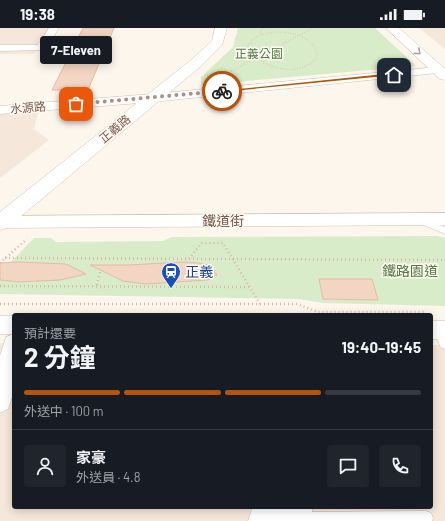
<!DOCTYPE html>
<html lang="zh-TW">
<head>
<meta charset="utf-8">
<style>
  :root { --surface:#171b24; --page:#20242c; --text:#f1f3f6; --muted:#9ea1a6; --line:#363941; --accent:#b45309 }
  body { margin:0; font-family:Barlow,"Noto Sans TC",sans-serif; background:var(--page); color:var(--text); height:100vh; display:flex; flex-direction:column; font-size:15px; white-space:nowrap }
  * { box-sizing:border-box; margin:0 }
  p { font-size:13px; color:var(--muted) }
  .icon { flex:none; width:22px; height:22px; fill:none; stroke:currentColor; stroke-width:2; stroke-linecap:round; stroke-linejoin:round }
  .map { position:relative; flex:1; overflow:hidden }
  .details { position:absolute; left:12px; top:285px; width:421px; height:196px; display:flex; flex-direction:column; background:var(--surface); border-radius:4px; box-shadow:0 2px 10px #0003 }
  .details>* { flex:none }
  .pin { position:absolute; display:grid; place-items:center; width:34px; height:34px; color:#fff; margin:-17px; border-radius:8px; box-shadow:0 2px 6px #0006 }
  .courier { position:absolute; display:grid; place-items:center; width:40px; height:40px; margin:-20px; border:3px solid #b45309; border-radius:50%; background:#fff; color:#222; box-shadow:0 1px 5px #0007 }
  .bubble { position:absolute; height:28px; border-radius:4px; background:var(--surface); box-shadow:0 2px 10px #0003; font-size:13px; font-weight:700; line-height:28px; text-align:center }
  .summary em { font-style:normal; font-weight:700 }
  .summary div { display:flex; flex-direction:column-reverse }
  .summary { display:flex; align-items:center; justify-content:space-between; height:68px; padding:0 12px }
  h1 { font-size:26px; font-weight:700; line-height:30px }
  .bar { display:grid; grid-template-columns:repeat(4,1fr); gap:6px 4px; align-content:center; height:48px; padding:0 12px }
  .bar i { height:5px; border-radius:3px; background:var(--line) }
  .bar .active { background:var(--accent) }
  .bar p { grid-column:span 4 }
  .line { display:flex; align-items:center; gap:10px; padding:0 12px; border-top:1px solid var(--line) }
  .line div { flex:1 }
  .round { display:grid; place-items:center; flex:none; width:42px; height:42px; border-radius:4px; background:var(--page) }
  .status { display:flex; justify-content:space-between; align-items:center; height:28px; padding:0 20px; background:var(--surface); direction:ltr }
  .status svg { height:11px; fill:currentColor }
  .map>svg:first-child { display:block }
  .residential { fill:#f5e8da }
  .green { fill:#d8ecc9 }
  .building { fill:#f3d5c3; stroke:#e6bba3 }
  .lines { fill:none; stroke-linecap:round; stroke-linejoin:round }
  .lane-casing { stroke:#d1beb0; stroke-width:1 }
  .street-casing { stroke:#d1beb0; stroke-width:1 }
  .secondary-casing { stroke:#d6c0b0; stroke-width:1 }
  .path-far1 { stroke:#d9b8a5; stroke-width:1.5; stroke-dasharray:0.5 2; stroke-linecap:butt }
  .path { stroke:#d9b8a5; stroke-width:2.5; stroke-dasharray:1 3; stroke-linecap:butt }
  .lane { fill:#fff; fill-rule:evenodd }
  .street { fill:#fff; fill-rule:evenodd }
  .secondary { fill:#fff; fill-rule:evenodd }
  .oneway { stroke:#af9d94 }
  .route { fill:#b45309 }
  .done { stroke:#a89285; stroke-width:4; stroke-dasharray:0 7.2 }
  .labels { text-anchor:middle; stroke-width:3; stroke-linejoin:round; paint-order:stroke }
  .far-park-label { font-size:12px; fill:#537a41; stroke:#fffaf3 }
  .far-street-label { font-size:12px; fill:#7a5c4d; stroke:#fffaf3 }
  .street-label { font-size:14px; fill:#7a5c4d; stroke:#fffaf3 }
  .park-label { font-size:14px; fill:#537a41; stroke:#fffaf3 }
  .transit-label { font-size:14px; fill:#164399; stroke:#fffaf3; text-anchor:start }
</style>
</head>
<body>
<div class="status"><b>19:38</b><svg viewBox="0 0 49 12"><path d="M0 12V9h3v3zM5 12V6h3v6zM10 12V3h3v9zM15 12V0h3v12zM26 1h20v11H26zM47 4h2v5h-2z"/></svg></div>
<div class="map">
<svg width="445" height="493" viewBox="0 0 445 493">
  <rect width="100%" height="100%" fill="#fdf6ec"/>
  <path class="residential" d="M0 0H49L34 26H0Z
    M419 0H445V21Z
    M39 82 34 101 49 112 0 150V85Z
    M0 315H14V479H431V317H445V493H0Z"/>
  <path class="green" d="M238 0H375L416 38 201 57V49L233 19Z
    M438 208 445 210V278L323 275 298 271 0 266V245L34 210H51L56 214 163 213 172 209Z"/>
  <path class="building" d="M83 0H114L88 62H52Z
    M19 234 66 236 86 246 60 252 19 254 0 252V235Z
    M183 234 199 235 211 238 217 247 208 252 145 256 123 253 90 237H129Z
    M319 251H372L378 272 323 271Z"/>
  <g class="lines">
    <defs>
      <path id="lane" d="M419 189 445 199V206L416 194 415 192 416 190Z
        M439 297 443 299 445 303V321L441 320 433 302 435 299Z
        M426 483 431 485 433 490 432 493H292V491L294 486 299 484Z"/>
      <path id="street" d="M49 0H59L45 22 0 23V17H38Z
        M438 39 445 40V47L438 45 152 74 0 86V78L152 66Z
        M445 185V197L0 200V188Z
        M0 288H14V306H0Z
        M431 293H445V311H431Z
        M14 306V363L8 381 0 385V328L6 309Z
        M257 479H312V493H248L252 481Z"/>
      <path id="secondary" d="M215 0H227L222 17 201 38 7 200 0 202V184L191 32 212 13Z
        M386 0H399L445 41V52L440 51Z"/>
    </defs>
    <use href="#lane" class="lane-casing"/>
    <use href="#street" class="street-casing"/>
    <use href="#secondary" class="secondary-casing"/>
    <path class="path-far1" d="M278 4C297 5 313 9 318 29 298 51 265 41 247 21 251 7 265 5 278 4Z
      M262 7 260 4 263 0
      M205 47 222 48 313 0"/>
    <path class="path" d="M5 230 445 232
      M189 231 202 215H223L260 276
      M0 235 27 211
      M97 257 100 244
      M0 258 250 259
      M0 276H297L318 284H426"/>
    <use href="#lane" class="lane"/>
    <use href="#street" class="street"/>
    <use href="#secondary" class="secondary"/>
  </g>
  <defs><path id="oneway-chevron" d="M-2-3.5L2.5 0L-2 3.5" fill="none" stroke-width="1.6" stroke-linecap="round" stroke-linejoin="round"/></defs>
  <use class="oneway" href="#oneway-chevron" transform="translate(418 24) rotate(43)"/>
  <path class="route" d="M394 45 395 47 222 64 220 63Z"/>
  <g class="lines">
    <path class="done" d="M76 76 222 63"/>
  </g>
  <defs>
    <symbol id="station-pin" viewBox="-11 -11 22 30"><path d="M0 17L-7.5 6A9.5 9.5 0 1 1 7.5 6Z" fill="#1a4fb4" stroke="#fffaf3"/><path d="M-3-6H3Q5-6 5-4V2Q5 4 3 4L4.5 6H3L1.5 4h-3L-3 6H-4.5L-3 4Q-5 4-5 2V-4Q-5-6-3-6ZM-3.5-4v3h7v-3ZM-3.5 1v1.5H-2V1ZM2 1v1.5H3.5V1Z" fill="#fff"/></symbol>
  </defs>
  <g fill-rule="evenodd">
    <use href="#station-pin" x="160" y="233" width="22" height="30"/>
  </g>
  <g class="labels">
    <g class="far-park-label">
      <text x="259" y="30">正義公園</text>
    </g>
    <g class="far-street-label">
      <text transform="translate(28 80) rotate(-5)" y="4">水源路</text>
      <text transform="translate(115 101) rotate(-40)" y="4">正義路</text>
    </g>
    <g class="street-label">
      <text x="223" y="198">鐵道街</text>
    </g>
    <g class="park-label">
      <text x="410" y="248">鐵路園道</text>
    </g>
    <g class="transit-label">
      <text x="185" y="249">正義</text>
    </g>
  </g>
</svg>
<div class="pin" style="left:76px;top:76px;background:#ea580c"><svg class="icon" aria-label="bag" viewBox="0 0 24 24"><path d="M5 8h14l-1 12H6zM9 8a3 3 0 0 1 6 0"/></svg></div>
<div class="pin" style="left:394px;top:47px;background:#1f2937"><svg class="icon" aria-label="home" viewBox="0 0 24 24"><path d="M3 11l9-7 9 7M6 9v11h12V9"/></svg></div>
<div class="courier" style="left:222px;top:63px"><svg class="icon" aria-label="bike" viewBox="0 0 24 24"><circle cx="6" cy="16" r="4"/><circle cx="18" cy="16" r="4"/><path d="M6 16l4-8h5l3 8M10 8l3 8H6M13 5h3"/></svg></div>
<div class="bubble" style="left:40px;top:8px;width:72px">7-Eleven</div>
<section class="details">
<div class="summary"><div><h1>2 分鐘</h1><p>預計還要</p></div><em>19:40–19:45</em></div>
<div class="bar"><i class="active"></i><i class="active"></i><i class="active"></i><i></i><p>外送中 · 100 m</p></div>
<div class="line" style="height:72px"><a class="round"><svg class="icon" aria-label="person" viewBox="0 0 24 24"><circle cx="12" cy="8" r="4"/><path d="M4 21q1-7 8-7t8 7"/></svg></a><div><b>家豪</b><p>外送員 · 4.8</p></div><a class="round"><svg class="icon" aria-label="chat" viewBox="0 0 24 24"><path d="M4 5h16v11H9l-5 4z"/></svg></a><a class="round"><svg class="icon" aria-label="phone" viewBox="0 0 24 24"><path d="M5 4h4l2 5-3 2q2 4 5 5l2-3 5 2v4C11 20 4 13 5 4z"/></svg></a></div>
</section>
</div>
</body>
</html>
